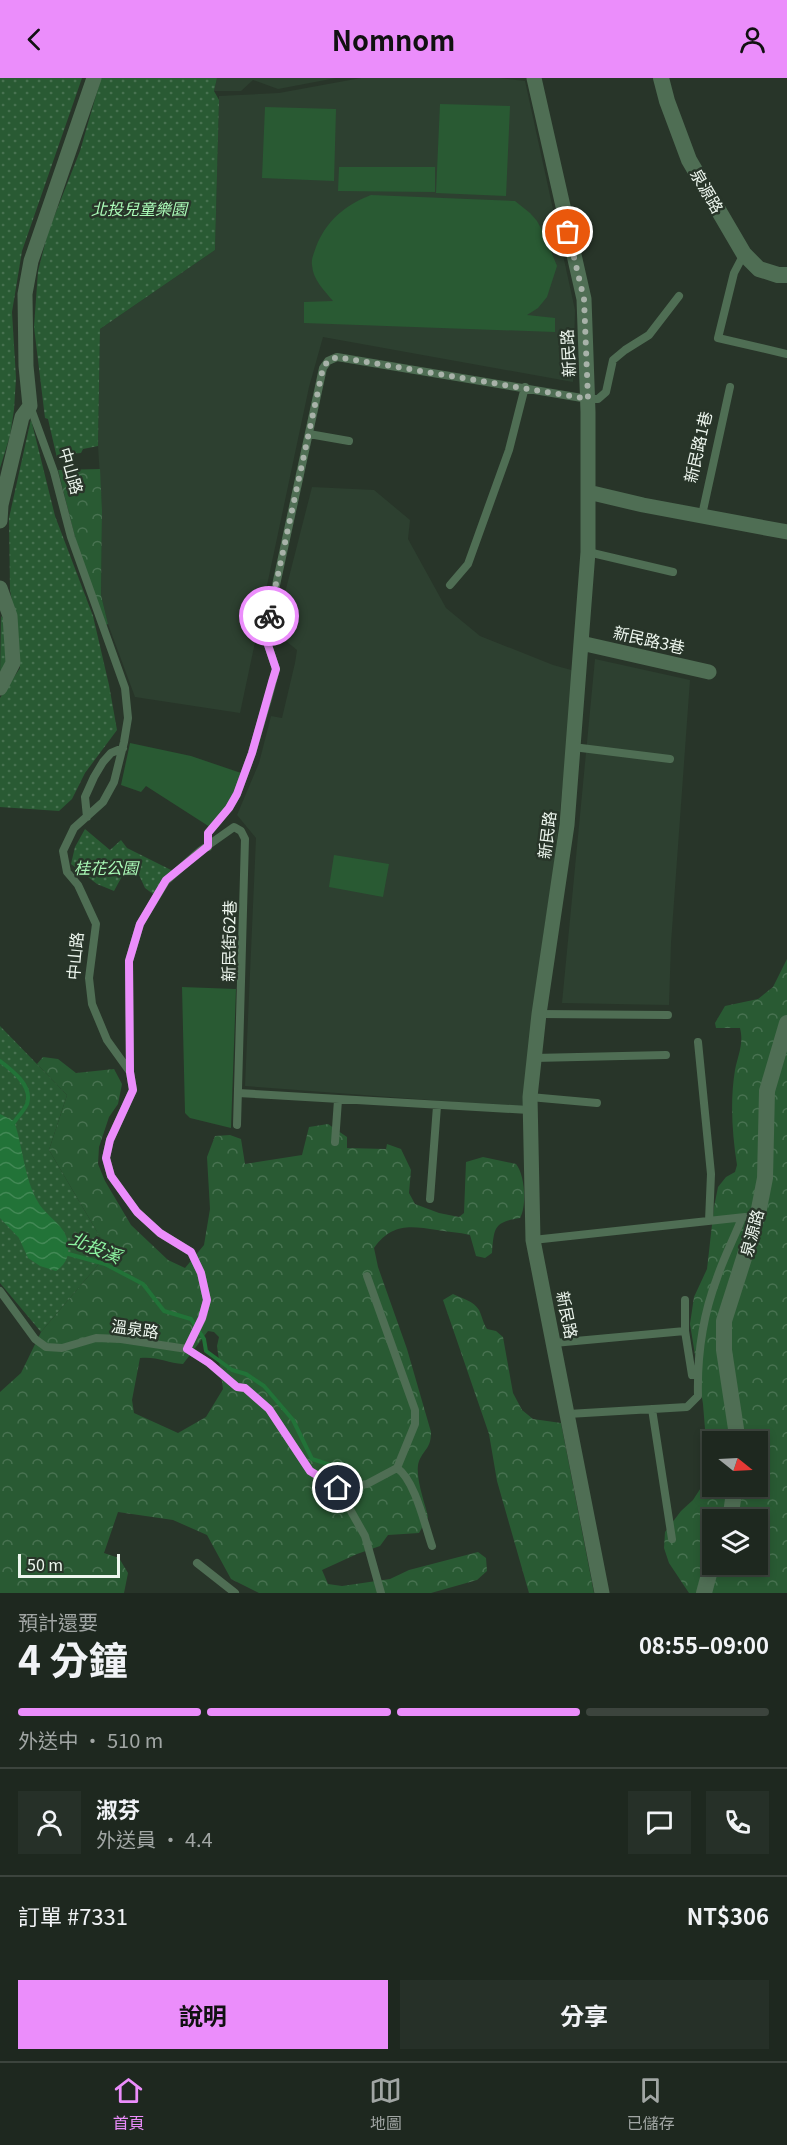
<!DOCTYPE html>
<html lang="zh-TW">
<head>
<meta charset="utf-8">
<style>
  :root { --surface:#1e281f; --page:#263028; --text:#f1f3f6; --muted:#a1a6a4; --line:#3c443d; --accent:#eb8dfb }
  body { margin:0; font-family:Georgia,"Noto Sans TC",serif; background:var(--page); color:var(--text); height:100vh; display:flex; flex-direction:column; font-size:22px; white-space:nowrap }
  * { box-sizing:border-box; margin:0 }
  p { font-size:20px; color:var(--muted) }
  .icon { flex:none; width:33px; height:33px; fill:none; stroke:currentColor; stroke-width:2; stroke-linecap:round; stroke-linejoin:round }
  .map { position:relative; height:1515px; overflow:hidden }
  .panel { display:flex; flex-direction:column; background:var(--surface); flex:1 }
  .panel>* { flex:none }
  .needle { width:39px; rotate:108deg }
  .tools { position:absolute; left:702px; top:1353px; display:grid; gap:12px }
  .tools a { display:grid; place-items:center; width:66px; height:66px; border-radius:0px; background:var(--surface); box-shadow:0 3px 9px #0003,0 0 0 2px var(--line); font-size:30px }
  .scale { position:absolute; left:18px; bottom:15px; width:102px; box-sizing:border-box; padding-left:6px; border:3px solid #edf6ee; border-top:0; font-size:16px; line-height:21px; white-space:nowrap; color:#edf6ee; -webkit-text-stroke:4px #283529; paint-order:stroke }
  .pin { position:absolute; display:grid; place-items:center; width:51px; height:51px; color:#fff; margin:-26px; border:3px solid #fff; border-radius:50%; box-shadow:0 2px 6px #0007 }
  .courier { position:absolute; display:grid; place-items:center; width:60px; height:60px; margin:-30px; border:4px solid #eb8dfb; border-radius:50%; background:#fff; color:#222; box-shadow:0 2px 8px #0007 }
  .headline em { font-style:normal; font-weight:700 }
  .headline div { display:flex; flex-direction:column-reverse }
  .headline { display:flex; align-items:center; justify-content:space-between; height:102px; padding:0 18px }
  h1 { font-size:39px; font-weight:700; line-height:45px }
  .bar { display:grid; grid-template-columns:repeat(4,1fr); gap:9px 6px; align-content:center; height:72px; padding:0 18px }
  .bar i { height:8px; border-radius:4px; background:var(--line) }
  .bar .current { background:var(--accent) }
  .bar p { grid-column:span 4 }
  .line { display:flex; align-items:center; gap:15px; padding:0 18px; border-top:2px solid var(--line) }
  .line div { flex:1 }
  .round { display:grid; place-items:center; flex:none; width:63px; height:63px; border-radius:0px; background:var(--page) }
  .cta { display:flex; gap:12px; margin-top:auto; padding:12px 18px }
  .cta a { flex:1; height:69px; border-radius:0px; background:var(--accent); color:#111; font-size:24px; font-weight:700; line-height:69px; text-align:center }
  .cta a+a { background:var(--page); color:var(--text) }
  header { display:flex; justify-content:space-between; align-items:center; height:78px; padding:0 18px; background:var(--accent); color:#111; font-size:27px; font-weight:700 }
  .tabs { display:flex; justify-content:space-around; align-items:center; height:84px; border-top:2px solid var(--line); background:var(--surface); font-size:16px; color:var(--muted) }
  .tabs a { display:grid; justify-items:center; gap:3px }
  .tabs .current { color:var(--accent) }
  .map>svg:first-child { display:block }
  .built { fill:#2d4030 }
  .grass { fill:#295a33 }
  .forest { fill:url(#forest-crowns); fill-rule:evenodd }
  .park { fill:url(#park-dots) }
  .water { fill:url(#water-waves) }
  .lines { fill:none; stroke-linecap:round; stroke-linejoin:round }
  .stream { stroke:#227338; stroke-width:4 }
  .service { stroke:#4f6e54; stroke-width:8 }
  .minor { stroke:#4f6e54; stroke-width:15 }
  .tertiary { stroke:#4f6e54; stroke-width:16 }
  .done { stroke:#a8b2a9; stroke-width:6; stroke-dasharray:0 10.8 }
  .route { stroke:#eb8dfb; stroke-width:8 }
  .labels { text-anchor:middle; stroke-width:5; stroke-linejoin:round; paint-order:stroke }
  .street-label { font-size:16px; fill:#edf6ee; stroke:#283529 }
  .park-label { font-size:16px; font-style:italic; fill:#abfbb8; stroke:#283529 }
  .water-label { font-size:18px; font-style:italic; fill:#8df4a1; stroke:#283529 }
</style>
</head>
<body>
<header><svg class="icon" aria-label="back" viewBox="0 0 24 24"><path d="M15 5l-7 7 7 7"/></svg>Nomnom<svg class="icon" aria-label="person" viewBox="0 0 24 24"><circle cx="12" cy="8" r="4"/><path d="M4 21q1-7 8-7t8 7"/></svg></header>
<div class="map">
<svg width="787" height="1515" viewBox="0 0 787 1515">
  <defs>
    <pattern id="forest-crowns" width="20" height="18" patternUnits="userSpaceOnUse" patternTransform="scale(1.5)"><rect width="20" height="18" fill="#295a33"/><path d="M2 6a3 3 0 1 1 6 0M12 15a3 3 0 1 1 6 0" fill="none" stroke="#487251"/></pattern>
    <pattern id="park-dots" width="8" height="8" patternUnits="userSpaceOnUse" patternTransform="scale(1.5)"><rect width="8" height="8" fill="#295a33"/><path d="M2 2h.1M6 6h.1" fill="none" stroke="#487251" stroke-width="1.8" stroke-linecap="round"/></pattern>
    <pattern id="water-waves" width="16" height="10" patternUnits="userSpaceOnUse" patternTransform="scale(1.5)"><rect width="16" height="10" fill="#227338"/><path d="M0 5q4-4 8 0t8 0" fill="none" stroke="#428855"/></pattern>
  </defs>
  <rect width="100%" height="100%" fill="#283529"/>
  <path class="built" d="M217 0H336L278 11 253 2 241 13H214Z
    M361 0H499L525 3 575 232 573 304 323 259 309 309 240 635 135 619 108 546 101 517 102 432 98 368 100 251 215 172 219 18 279 15Z
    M312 409 374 412 410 442 408 461 446 530 480 558 553 587 575 593 553 798 544 852 524 1029 245 1008 256 760 237 737 259 685 271 638 282 640 295 585 297 572 275 554Z
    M595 581 690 602 671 865 669 927 562 925Z"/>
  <path class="grass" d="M440 26 510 28 506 118 436 115Z
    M265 29 336 31 334 103 262 100Z
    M339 89H435V114L338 113Z
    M371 117 515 123 530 135 537 143 543 154 557 188 547 219 538 230 527 237 555 240V254L304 245V224L333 223C324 212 313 202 312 187 311 181 314 175 316 169 326 143 345 127 371 117Z
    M130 665 191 678 244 696 213 751 146 708 141 714 121 707Z
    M334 777 389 786 383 819 329 809Z
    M182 909 236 911 231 1050 190 1040 185 1035Z"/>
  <path class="forest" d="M100 391 102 432 101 517 108 546 102 548 84 495 58 392Z
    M787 881V1515H689L669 1485 664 1470 665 1454 681 1433 693 1422 704 1405 707 1376 703 1326 690 1246 694 1219 707 1191 714 1129 718 1109 726 1099 735 1094 737 1087C732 1056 730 1022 735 992 738 977 744 966 740 950H716L715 945 725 928 758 921 773 909ZM712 1364H758V1408H712ZM712 1442H758V1486H712Z
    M43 979 58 981 76 995 114 991 122 1006 118 1026 109 1039 99 1069 98 1086 105 1103 131 1147 168 1182 185 1190 204 1167 210 1131 207 1079 215 1058 230 1057 241 1061 245 1086 302 1077 309 1049 328 1046 347 1059V1070L386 1071 387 1066 401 1071 411 1092 409 1115 415 1126 439 1135 459 1139 464 1135 466 1084 483 1079 516 1086C525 1097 527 1128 520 1140 494 1144 494 1149 492 1175L485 1180 476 1178 470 1157C459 1154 448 1154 437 1152 410 1148 392 1145 374 1170L378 1189 407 1271 431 1354C431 1370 425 1370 419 1383 414 1397 425 1425 428 1439L419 1455 388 1457 380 1468 357 1476 322 1492 328 1506 342 1508 390 1501 409 1492 478 1474 486 1480 487 1493 477 1502 431 1515H259L231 1501 207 1457 173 1442 118 1434 104 1475 119 1480 128 1495 124 1515H0V1314L21 1295 41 1254 109 1174 49 1072 67 1017 37 986ZM208 1253 214 1254 219 1259 217 1268 223 1311 206 1339 178 1355 134 1335 132 1322 140 1280C156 1278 168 1285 183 1286Z
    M453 1216C461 1220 474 1223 479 1232 482 1238 483 1245 487 1251L496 1253 503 1259 513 1315 522 1332 533 1341 561 1345 594 1515H529L497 1403 489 1356 443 1222Z"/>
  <path class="park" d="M0 0H82L22 173 12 234 16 300 14 332 10 358 0 390Z
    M101 0H217L214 13 219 22 215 172 100 251 98 368 83 371 81 375 69 376 57 380 48 341 45 340 34 249 38 193 48 154 80 73Z
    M31 341 55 438 93 538 109 607 117 652 85 695 72 721 59 733 0 729V620L20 590 18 559 10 512 9 440Z
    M1 538 5 542 8 582 0 601Z
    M85 751 110 772 121 762 127 770 175 794 157 819 145 810 139 797 126 791 114 813 97 806 71 786 75 769Z
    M0 948 67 1017 49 1072 109 1174 41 1254 0 1205Z"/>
  <path class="water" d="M0 1036 14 1043C23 1069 24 1100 38 1124 45 1137 64 1147 67 1161 70 1175 68 1185 56 1193L40 1188 28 1180 19 1160 0 1140Z"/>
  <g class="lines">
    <path class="stream" d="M0 983C12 992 33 1008 27 1026 24 1033 17 1039 13 1046
      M65 1175 105 1186 143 1206 164 1233 191 1241 204 1261 206 1273 232 1292 246 1296 264 1308 293 1342 312 1381 349 1393 358 1404"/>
    <path class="service" d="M744 176 734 195 718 260 787 276
      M30 328 54 394 71 459 125 610 128 640 124 664 114 704 103 724 74 750 63 773 67 794 78 807 96 846 89 900 92 926 107 962 130 994 133 1012 110 1062 106 1080 111 1098 137 1134 160 1155 191 1174 201 1195 207 1222 202 1241 187 1271
      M309 356 349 363
      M702 437 730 309
      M588 474 673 494
      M450 507 468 486 509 372 525 309
      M573 669 670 681
      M87 739 85 719 94 699 103 684 111 675 123 670
      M208 769V755L229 730 237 716 252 675 269 617 276 591 265 558 323 290 328 283 337 279 588 321H598L606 314 613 282 625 272 649 257 679 218
      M539 936 668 937
      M698 964 711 1096 709 1143
      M534 980 666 977
      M130 994 129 883 140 846 166 803 200 773 234 749 241 753 245 761 237 1047
      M238 1015 529 1032
      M530 1019 597 1025
      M335 1064 338 1022
      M430 1121 437 1028
      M533 1162 745 1139
      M0 1213 35 1261 46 1269 62 1270 96 1260 121 1261 187 1271 209 1285 237 1309 245 1310 269 1331 310 1393 338 1410 365 1458 381 1515
      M685 1222V1253L692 1297
      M554 1265 685 1253
      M652 1331 672 1461
      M568 1336 687 1329 698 1318C697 1278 703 1237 717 1200 724 1179 734 1160 742 1140
      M397 1390C415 1402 425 1448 432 1468
      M338 1410 367 1406 397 1390 415 1346V1332L367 1198
      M197 1485 235 1515"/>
    <path class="minor" d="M534 0 584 221 588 334V474L567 747 539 936 530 1019 533 1162 602 1515
      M588 414 643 427 787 454
      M0 443 1 427 22 339 30 328 26 288 25 216 31 183 94 0
      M0 510 10 538 13 585 0 610
      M581 565 709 594"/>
    <path class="tertiary" d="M661 0 667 23 689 82 744 176 759 191 778 197H787
      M738 1364 724 1272V1243L758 1136 765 1100 767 1013 787 945
      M730 1442 735 1408
      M704 1515 712 1485"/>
  </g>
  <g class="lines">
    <path class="done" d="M269 538 323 290 328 283 337 279 588 321 584 221 568 154"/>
    <path class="route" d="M269 538 265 558 276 591 272 604 252 675 237 716 229 730 208 755V768L166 802 140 846 129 883 130 994 133 1012 110 1062 106 1080 111 1098 137 1134 160 1155 191 1174 201 1195 207 1222 202 1240 187 1271 209 1285 237 1309 245 1310 269 1331 310 1393 338 1410"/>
  </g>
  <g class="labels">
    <g class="street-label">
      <text transform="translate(707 113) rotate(60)" y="6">泉源路</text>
      <text transform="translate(568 275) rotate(-93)" y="6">新民路</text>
      <text transform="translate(698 369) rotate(-77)" y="6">新民路1巷</text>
      <text transform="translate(71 393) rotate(74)" y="6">中山路</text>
      <text transform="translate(649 562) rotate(13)" y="6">新民路3巷</text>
      <text transform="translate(547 757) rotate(-83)" y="6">新民路</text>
      <text transform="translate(229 863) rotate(-89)" y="6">新民街62巷</text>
      <text transform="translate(75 878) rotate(-85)" y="6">中山路</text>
      <text transform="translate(752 1155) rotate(-75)" y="6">泉源路</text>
      <text transform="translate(567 1237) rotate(79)" y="6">新民路</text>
      <text transform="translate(135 1251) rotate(8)" y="6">溫泉路</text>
    </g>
    <g class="park-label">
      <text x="139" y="137">北投兒童樂園</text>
      <text x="106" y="796">桂花公園</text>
    </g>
    <g class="water-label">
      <text transform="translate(95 1170) rotate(22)" y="6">北投溪</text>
    </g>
  </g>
</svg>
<div class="tools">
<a><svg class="needle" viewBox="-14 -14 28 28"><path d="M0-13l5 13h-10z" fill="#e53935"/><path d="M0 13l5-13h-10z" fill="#a1a6a4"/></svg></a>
<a><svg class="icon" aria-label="layers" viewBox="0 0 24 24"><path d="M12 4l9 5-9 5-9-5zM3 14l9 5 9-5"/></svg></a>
</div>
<div class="scale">50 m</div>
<div class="pin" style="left:568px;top:154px;background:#ea580c"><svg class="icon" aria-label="bag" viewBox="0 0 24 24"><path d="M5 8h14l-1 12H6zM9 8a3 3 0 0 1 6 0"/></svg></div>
<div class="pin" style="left:338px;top:1410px;background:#1f2937"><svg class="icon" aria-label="home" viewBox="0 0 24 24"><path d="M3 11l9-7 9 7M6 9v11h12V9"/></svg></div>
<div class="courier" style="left:269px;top:538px"><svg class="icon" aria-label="bike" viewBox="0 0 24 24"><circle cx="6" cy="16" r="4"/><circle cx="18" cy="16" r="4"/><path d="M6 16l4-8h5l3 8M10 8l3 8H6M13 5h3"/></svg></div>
</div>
<section class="panel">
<div class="headline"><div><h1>4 分鐘</h1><p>預計還要</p></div><em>08:55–09:00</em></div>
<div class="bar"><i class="current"></i><i class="current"></i><i class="current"></i><i></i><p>外送中 · 510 m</p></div>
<div class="line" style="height:108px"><a class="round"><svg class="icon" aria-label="person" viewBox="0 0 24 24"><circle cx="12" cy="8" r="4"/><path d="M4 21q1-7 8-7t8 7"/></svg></a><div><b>淑芬</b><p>外送員 · 4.4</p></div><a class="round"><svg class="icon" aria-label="chat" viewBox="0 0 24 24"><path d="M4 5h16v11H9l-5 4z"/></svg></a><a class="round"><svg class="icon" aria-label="phone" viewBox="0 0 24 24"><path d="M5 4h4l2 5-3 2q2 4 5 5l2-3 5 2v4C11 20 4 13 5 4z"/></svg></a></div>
<div class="line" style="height:78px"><div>訂單 #7331</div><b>NT$306</b></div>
<div class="cta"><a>說明</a><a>分享</a></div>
</section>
<nav class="tabs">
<a class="current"><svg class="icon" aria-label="home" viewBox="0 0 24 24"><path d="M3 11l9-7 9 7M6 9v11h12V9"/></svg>首頁</a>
<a><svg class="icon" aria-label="map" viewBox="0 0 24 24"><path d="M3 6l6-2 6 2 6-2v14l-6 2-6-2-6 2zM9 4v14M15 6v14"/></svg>地圖</a>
<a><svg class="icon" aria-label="saved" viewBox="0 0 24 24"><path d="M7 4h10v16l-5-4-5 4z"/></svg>已儲存</a>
</nav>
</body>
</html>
